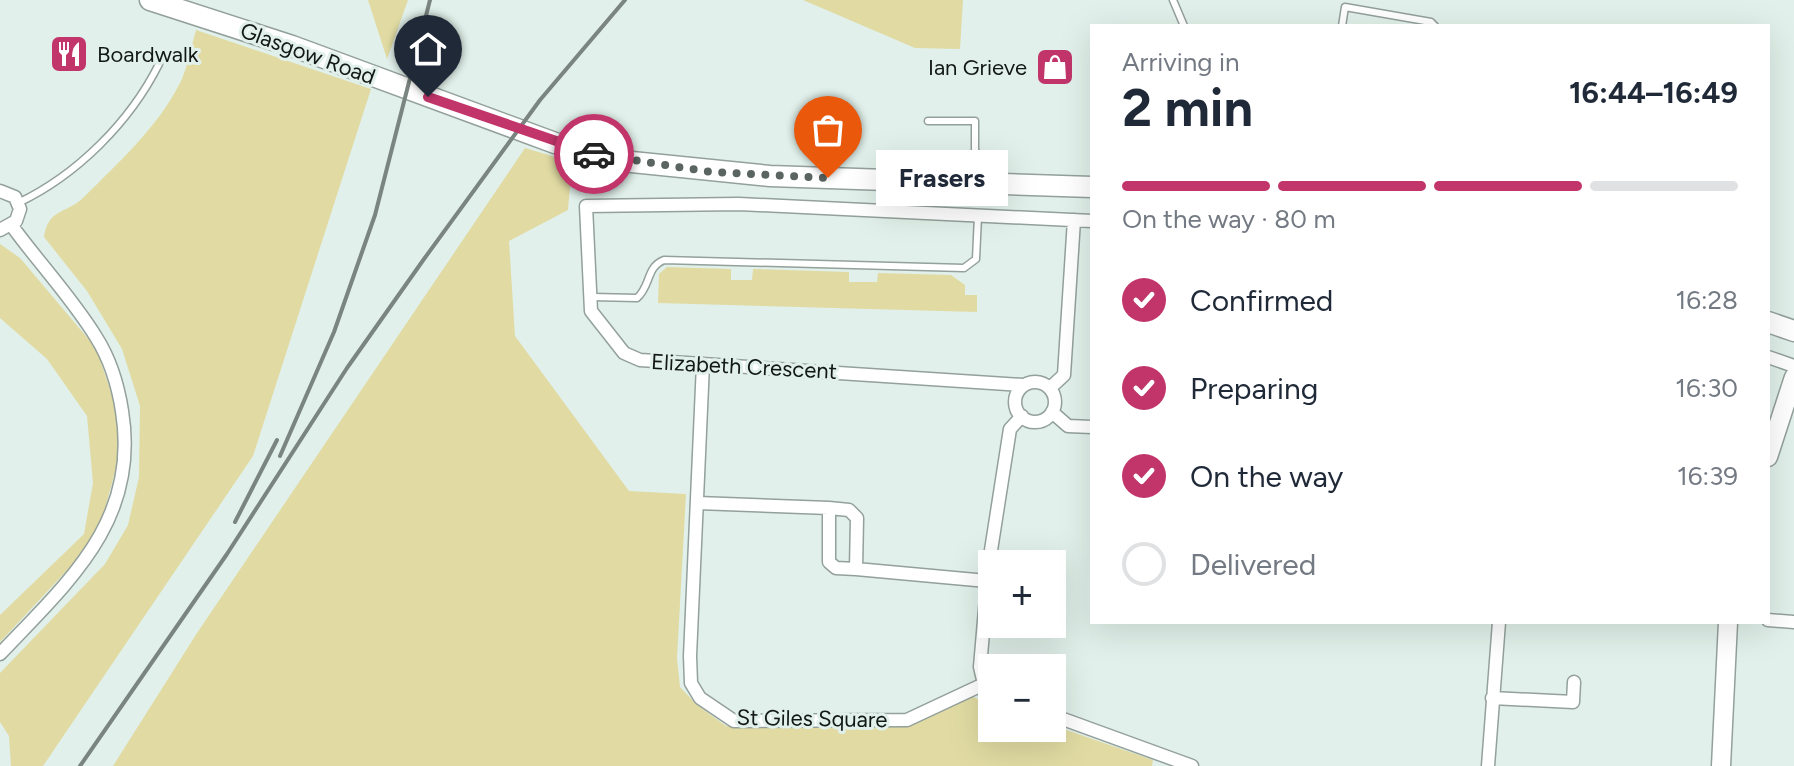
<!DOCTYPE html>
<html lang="en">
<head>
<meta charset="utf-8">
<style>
  :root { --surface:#fff; --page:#f2f2f3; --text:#1f2937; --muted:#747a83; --line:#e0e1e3; --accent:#c1356b }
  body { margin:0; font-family:Figtree,sans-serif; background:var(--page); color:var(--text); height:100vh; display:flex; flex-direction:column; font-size:30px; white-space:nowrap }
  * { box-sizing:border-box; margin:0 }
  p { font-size:26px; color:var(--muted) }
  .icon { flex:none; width:44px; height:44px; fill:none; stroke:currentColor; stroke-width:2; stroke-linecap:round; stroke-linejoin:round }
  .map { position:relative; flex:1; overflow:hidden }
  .details { position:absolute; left:1090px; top:24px; width:680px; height:600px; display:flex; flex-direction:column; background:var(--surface); border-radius:0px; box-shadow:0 8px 32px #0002 }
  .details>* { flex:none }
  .tools { position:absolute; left:978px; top:550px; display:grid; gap:16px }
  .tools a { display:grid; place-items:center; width:88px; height:88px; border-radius:0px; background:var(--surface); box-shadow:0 8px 32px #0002; font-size:40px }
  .pin { position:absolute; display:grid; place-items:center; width:68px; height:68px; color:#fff; margin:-82px -34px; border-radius:50% 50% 50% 0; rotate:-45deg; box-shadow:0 0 8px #0007 }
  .pin .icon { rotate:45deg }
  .courier { position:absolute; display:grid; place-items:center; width:80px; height:80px; margin:-40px; border:6px solid #c1356b; border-radius:50%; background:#fff; color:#222; box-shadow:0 2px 10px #0007 }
  .bubble { position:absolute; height:56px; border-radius:0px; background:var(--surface); box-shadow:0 8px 32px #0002; font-size:26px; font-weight:700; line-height:56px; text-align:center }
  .overview em { font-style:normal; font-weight:700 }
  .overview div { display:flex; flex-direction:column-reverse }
  .overview { display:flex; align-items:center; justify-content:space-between; height:136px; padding:0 32px }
  h1 { font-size:52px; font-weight:700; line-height:60px }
  .bar { display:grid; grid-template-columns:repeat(4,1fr); gap:12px 8px; align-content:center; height:96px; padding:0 32px }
  .bar i { height:10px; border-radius:6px; background:var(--line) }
  .bar .on { background:var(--accent) }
  .bar p { grid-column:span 4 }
  ol { padding:0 32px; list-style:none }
  li { display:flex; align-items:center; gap:24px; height:88px }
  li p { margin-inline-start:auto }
  li .icon { padding:8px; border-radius:50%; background:var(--accent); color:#fff; stroke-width:4 }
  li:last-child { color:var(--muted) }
  li i { width:44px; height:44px; border:4px solid var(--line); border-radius:50% }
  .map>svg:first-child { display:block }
  .green { fill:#e1dba3 }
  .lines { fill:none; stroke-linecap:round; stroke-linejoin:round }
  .lane-casing { stroke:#93a09b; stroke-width:9 }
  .street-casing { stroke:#93a09b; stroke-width:15 }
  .secondary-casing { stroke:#93a09b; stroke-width:21 }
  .primary-casing { stroke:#93a09b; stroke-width:23 }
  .lane { stroke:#fff; stroke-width:6 }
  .street { stroke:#fff; stroke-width:12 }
  .secondary { stroke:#fff; stroke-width:18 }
  .primary { stroke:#fff; stroke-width:20 }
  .rail { stroke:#7a8480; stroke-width:4 }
  .done { stroke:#5a6460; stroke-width:8; stroke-dasharray:0 14.4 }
  .route { stroke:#c1356b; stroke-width:10 }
  .labels { text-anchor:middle; stroke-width:6; stroke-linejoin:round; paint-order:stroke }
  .street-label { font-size:22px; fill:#121816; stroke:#e1f0ea }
  .poi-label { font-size:22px; fill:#121816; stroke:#e1f0ea; text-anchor:start }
</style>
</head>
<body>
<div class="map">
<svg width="1794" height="766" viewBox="0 0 1794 766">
  <rect width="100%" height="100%" fill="#e1f0ea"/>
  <path class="green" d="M368 0H408L387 59Z
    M803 0H963L960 49 915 48Z
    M196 30 371 89 253 456 43 766H11L9 736 0 722V673L105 564 128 525 139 477 140 406 122 349 87 291 44 237C48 208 67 214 84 197 119 162 157 128 180 83 188 67 191 47 196 30Z
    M525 148 572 162 568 210 509 241 515 336 629 491 686 494 677 658 680 687 697 705 726 726H910L970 696 992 704V728H1052V725L1153 760 1152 766H113L197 633Z
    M0 244 20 258 96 348 120 418V454L103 516 87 549 0 642V615L84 534 93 483 87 416 47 359 0 318Z
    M667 267 731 269V280H752L753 269 849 272V282H877L878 273 951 275 965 285V295H977V312L658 303 659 274Z"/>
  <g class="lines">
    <defs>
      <path id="lane" d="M1173 0 1184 26
        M1342 26 1345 7 1431 22 1435 26
        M928 121H975V150L989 178
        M18 203C77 175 130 122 159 64
        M592 297 637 298C651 286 646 267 664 260L964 268 976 259 978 216"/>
      <path id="street" d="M0 191 15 197 20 209 16 221 0 230
        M885 211 887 181
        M1768 357 1794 366
        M703 364 690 656 691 683 700 698 734 721 907 720 984 684
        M1015 402a20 20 0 1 1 40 0a20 20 0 1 1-40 0Z
        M1023 385 640 360 624 353 591 311 586 206 739 204 1092 221
        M1050 388 1064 375 1074 220
        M1052 412 1068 426 1092 427
        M698 503 829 508
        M829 508 849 510 857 518 856 569 836 568 829 562Z
        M856 569 987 581
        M1768 620 1794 622
        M0 654C68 582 140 521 122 411 118 385 110 359 96 337 72 298 39 263 12 226
        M984 684 980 667 989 563 1010 429 1022 416
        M1492 698 1573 702 1574 682
        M1052 715 1192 766
        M1488 766 1499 622"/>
      <path id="secondary" d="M1768 457 1794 377
        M1721 766 1728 622"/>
      <path id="primary" d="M150 0 292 46 555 143 622 161 770 176 1092 187
        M1768 322 1794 331"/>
    </defs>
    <use href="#lane" class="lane-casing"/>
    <use href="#street" class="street-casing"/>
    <use href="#secondary" class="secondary-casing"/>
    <use href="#primary" class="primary-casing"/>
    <use href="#lane" class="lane"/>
    <use href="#street" class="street"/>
    <use href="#secondary" class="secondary"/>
    <use href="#primary" class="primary"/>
    <path class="rail" d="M280 456 334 332 375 215 430 0
      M235 522 277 440
      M80 766 227 554 347 368 424 259 540 100 625 0"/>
  </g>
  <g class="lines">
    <path class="done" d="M594 154 711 172 828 178"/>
    <path class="route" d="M428 97 594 154"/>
  </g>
  <defs>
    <symbol id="restaurant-square" viewBox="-11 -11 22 22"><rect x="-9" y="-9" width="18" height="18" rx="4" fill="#c1356b" stroke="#e1f0ea"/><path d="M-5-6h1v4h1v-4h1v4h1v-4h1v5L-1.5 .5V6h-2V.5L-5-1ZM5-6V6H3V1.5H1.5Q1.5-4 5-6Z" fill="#fff"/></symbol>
    <symbol id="shop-square" viewBox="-11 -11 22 22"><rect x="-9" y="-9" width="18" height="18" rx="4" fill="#c1356b" stroke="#e1f0ea"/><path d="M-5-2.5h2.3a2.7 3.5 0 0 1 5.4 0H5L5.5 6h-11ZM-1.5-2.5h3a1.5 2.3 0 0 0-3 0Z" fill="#fff"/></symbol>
  </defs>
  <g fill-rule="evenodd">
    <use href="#restaurant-square" x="47" y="32" width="44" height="44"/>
    <use href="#shop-square" x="1033" y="45" width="44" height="44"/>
  </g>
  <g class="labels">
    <g class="street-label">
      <text transform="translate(308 53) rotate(20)" y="8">Glasgow Road</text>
      <text transform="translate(744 366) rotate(3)" y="8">Elizabeth Crescent</text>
      <text transform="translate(812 718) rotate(1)" y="8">St Giles Square</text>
    </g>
    <g class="poi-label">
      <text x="97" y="62">Boardwalk</text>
      <text x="1027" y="75" text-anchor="end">Ian Grieve</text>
    </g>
  </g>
</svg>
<div class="tools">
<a>+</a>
<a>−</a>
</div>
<div class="pin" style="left:828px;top:178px;background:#ea580c"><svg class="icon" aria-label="bag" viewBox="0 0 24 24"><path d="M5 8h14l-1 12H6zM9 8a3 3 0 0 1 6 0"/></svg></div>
<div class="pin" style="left:428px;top:97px;background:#1f2937"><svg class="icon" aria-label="home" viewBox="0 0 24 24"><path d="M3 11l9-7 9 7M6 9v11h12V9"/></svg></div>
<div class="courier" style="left:594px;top:154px"><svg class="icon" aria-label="car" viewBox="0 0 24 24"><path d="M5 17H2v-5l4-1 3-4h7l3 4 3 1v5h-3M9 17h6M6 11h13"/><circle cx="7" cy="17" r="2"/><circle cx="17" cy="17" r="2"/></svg></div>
<div class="bubble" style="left:876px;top:150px;width:132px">Frasers</div>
<section class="details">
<div class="overview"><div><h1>2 min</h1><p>Arriving in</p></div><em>16:44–16:49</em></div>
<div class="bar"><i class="on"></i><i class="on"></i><i class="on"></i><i></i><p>On the way · 80 m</p></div>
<ol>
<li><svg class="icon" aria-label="check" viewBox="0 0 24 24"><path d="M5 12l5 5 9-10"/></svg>Confirmed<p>16:28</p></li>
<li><svg class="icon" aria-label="check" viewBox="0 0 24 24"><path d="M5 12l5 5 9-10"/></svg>Preparing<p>16:30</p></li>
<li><svg class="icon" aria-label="check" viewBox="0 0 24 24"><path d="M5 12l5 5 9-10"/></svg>On the way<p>16:39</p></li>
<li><i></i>Delivered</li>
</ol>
</section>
</div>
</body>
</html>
